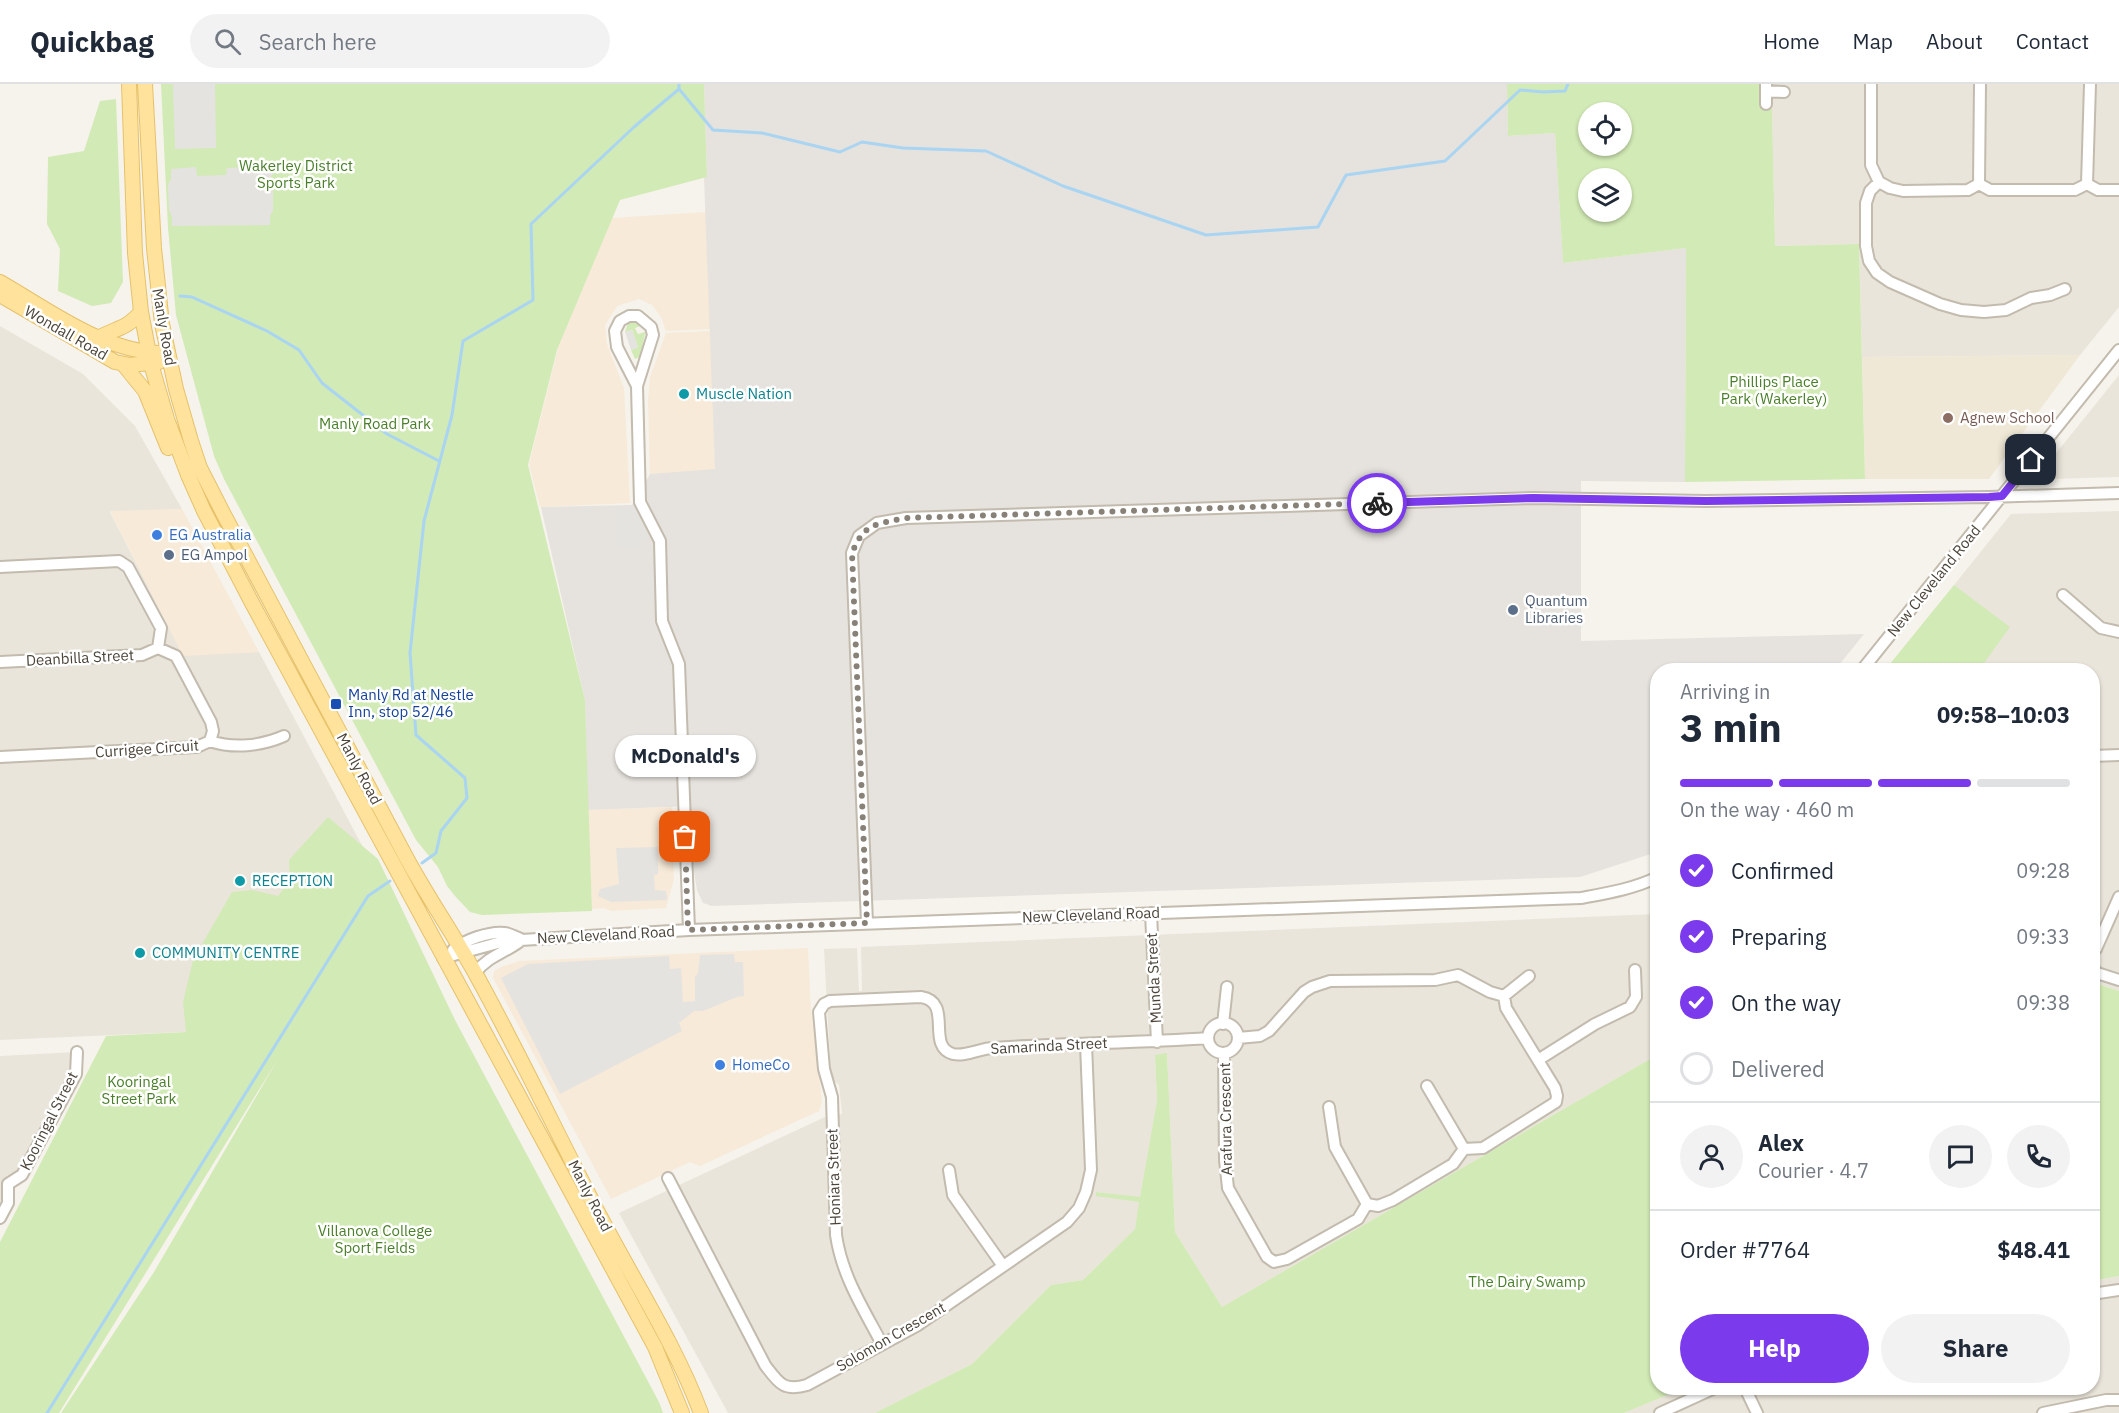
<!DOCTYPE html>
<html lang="en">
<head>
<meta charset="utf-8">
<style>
  :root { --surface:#fff; --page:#f2f2f3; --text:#1f2937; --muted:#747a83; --line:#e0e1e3; --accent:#7c3aed }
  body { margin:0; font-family:"IBM Plex Sans",sans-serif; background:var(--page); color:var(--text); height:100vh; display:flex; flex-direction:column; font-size:22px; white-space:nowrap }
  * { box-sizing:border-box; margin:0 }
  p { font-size:20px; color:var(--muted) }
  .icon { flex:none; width:33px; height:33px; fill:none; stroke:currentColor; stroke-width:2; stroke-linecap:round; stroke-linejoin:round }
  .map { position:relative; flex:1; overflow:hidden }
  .panel { position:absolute; left:1650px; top:579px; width:450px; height:732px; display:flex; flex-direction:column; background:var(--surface); border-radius:24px; box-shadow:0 2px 4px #0004 }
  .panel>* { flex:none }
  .fabs { position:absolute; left:1578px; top:18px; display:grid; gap:12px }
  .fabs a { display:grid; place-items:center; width:54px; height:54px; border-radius:50%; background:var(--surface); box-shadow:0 2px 4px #0004; font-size:30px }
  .pin { position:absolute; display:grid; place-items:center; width:51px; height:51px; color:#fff; margin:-26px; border-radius:12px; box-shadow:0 3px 9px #0006 }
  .courier { position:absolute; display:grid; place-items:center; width:60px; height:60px; margin:-30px; border:4px solid #7c3aed; border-radius:50%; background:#fff; color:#222; box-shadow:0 2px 8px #0007 }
  .bubble { position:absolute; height:42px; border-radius:21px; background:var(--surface); box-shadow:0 2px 4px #0004; font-size:20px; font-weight:800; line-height:42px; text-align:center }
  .overview em { font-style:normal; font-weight:800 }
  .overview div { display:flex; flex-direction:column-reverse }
  .overview { display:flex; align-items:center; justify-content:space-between; height:102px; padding:0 30px }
  h1 { font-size:39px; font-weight:800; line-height:45px }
  .bar { display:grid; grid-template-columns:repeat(4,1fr); gap:9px 6px; align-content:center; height:72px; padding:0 30px }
  .bar i { height:8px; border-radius:4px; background:var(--line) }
  .bar .selected { background:var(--accent) }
  .bar p { grid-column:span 4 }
  .line { display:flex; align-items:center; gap:15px; padding:0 30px; border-top:2px solid var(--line) }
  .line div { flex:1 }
  .round { display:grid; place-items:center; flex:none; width:63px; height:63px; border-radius:32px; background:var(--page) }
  ol { padding:0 30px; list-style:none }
  li { display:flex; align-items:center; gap:18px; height:66px }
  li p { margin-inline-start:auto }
  li .icon { padding:6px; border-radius:50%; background:var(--accent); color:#fff; stroke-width:4 }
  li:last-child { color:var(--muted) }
  li i { width:33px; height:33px; border:3px solid var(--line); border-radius:50% }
  .button { display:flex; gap:12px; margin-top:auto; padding:12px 30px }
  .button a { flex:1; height:69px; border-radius:36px; background:var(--accent); color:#fff; font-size:24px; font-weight:800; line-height:69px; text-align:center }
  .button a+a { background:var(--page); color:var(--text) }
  header { display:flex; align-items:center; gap:36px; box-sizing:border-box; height:84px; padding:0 30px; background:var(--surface); border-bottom:2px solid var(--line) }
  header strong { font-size:28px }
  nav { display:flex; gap:33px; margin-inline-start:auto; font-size:21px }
  .search { width:420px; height:54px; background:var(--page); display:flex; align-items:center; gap:15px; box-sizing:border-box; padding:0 21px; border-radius:33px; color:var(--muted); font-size:22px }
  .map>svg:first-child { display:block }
  .residential { fill:#eae5da }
  .commercial { fill:#f7ead8 }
  .industrial { fill:#e6e2dd }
  .education { fill:#efe8d6 }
  .green { fill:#d2eab5; fill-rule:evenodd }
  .parking { fill:#e5e3e0 }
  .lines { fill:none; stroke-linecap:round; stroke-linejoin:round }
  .stream { stroke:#a9d4f2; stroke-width:3 }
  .minor-casing { stroke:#c2bbae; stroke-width:14 }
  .major-casing { stroke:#e6c16a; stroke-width:16 }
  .minor { stroke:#fff; stroke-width:10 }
  .major { stroke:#ffe39c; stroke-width:14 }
  .done { stroke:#878178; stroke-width:6; stroke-dasharray:0 10.8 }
  .route { stroke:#7c3aed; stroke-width:8 }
  .culture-dot { fill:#0f9aa8; stroke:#fff; stroke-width:2 }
  .education-dot { fill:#8d6e63; stroke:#fff; stroke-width:2 }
  .shop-dot { fill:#3f7fe0; stroke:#fff; stroke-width:2 }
  .service-dot { fill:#5c6f8a; stroke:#fff; stroke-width:2 }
  .transit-dot { fill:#1a4fb4; stroke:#fff; stroke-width:2 }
  .labels { text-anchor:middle; stroke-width:5; stroke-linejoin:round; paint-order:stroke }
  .park-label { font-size:15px; fill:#4a7f2a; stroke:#fff }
  .street-label { font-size:15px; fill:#4b4439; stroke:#fff }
  .culture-label { font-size:15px; fill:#0d838f; stroke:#fff; text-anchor:start }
  .education-label { font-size:15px; fill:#785e54; stroke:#fff; text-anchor:start }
  .shop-label { font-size:15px; fill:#366cbe; stroke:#fff; text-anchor:start }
  .service-label { font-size:15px; fill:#4e5e75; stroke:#fff; text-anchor:start }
  .transit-label { font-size:15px; fill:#164399; stroke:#fff; text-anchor:start }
</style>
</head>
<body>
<header>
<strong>Quickbag</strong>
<div class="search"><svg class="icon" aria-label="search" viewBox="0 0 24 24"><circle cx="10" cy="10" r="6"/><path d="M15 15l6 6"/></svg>Search here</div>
<nav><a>Home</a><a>Map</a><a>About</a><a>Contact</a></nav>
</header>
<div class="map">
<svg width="2119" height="1329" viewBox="0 0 2119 1329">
  <rect width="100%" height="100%" fill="#f6f3ec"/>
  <path class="residential" d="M1763 0H2119V223L2080 271 1862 273 1859 160 1775 162 1772 25H1763Z
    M0 242 83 290 135 342 182 425 110 428 183 571 259 568 455 936 0 956Z
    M2119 291V393L2052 395 2046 390 2045 383Z
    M2119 427V907L2093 898 2092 586H1979L1980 583 1954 501 2011 430Z
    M1657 830V971L1222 1223 1175 1148 1167 970 1155 971 1157 1016 1140 1114 1097 1108 1096 1111 1140 1118 1135 1145 1083 1196 1051 1201 972 1280 875 1329H728L619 1129 825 1033 842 1030 839 1001 831 994 824 865 857 864 859 907H862L861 863Z
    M77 968 76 990 22 1091 8 1100 0 1134V972Z
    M2119 1192V1329H1624L1684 1304H2092L2093 1197Z"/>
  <path class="commercial" d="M706 128 711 245 666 247 661 233 652 221 639 215 617 222 605 241 607 260 624 304 630 419 540 423 529 380 558 264 612 134Z
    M711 247 715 386 650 390 648 316 650 293 666 249Z
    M182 425 259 568 183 572 110 427Z
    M672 723 674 795 666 824 611 827 604 824 592 825 588 726Z
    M808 864 811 927 822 1017 819 1027 700 1082 690 1078 611 1115 493 894 494 887 501 883 519 877Z"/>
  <path class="industrial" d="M704 0H1507L1508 52 1555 49 1563 179 1686 164 1685 398 1581 397V557L1864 550 1835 586H1658L1657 768 1580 793 712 822 703 819 697 806 694 788 691 722 588 726 585 616 541 423 632 421 650 390 715 385 704 94 707 92Z"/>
  <path class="education" d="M2080 271 1989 395H1865L1862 273Z"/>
  <path class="green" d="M161 0H704L707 93 620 116 557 266 528 381 585 616 592 827 482 831 470 828 455 812 447 802 438 783 416 756 224 395 214 372 176 231 168 144Z
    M1507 0H1763V24H1772L1775 162 1859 160 1865 395 1685 398 1686 164 1563 179 1555 49 1508 52ZM1588 28H1622V62H1588ZM1588 94H1622V128H1588Z
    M116 15 123 198 111 219 92 222 58 207 60 165 47 140 48 73 84 67 100 17Z
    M636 236 643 241 635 244 638 250 645 248V250L640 273 635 275 631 266 638 263 632 246 625 248 628 239Z
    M1954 501 2010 543 1979 586H1885Z
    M328 733 378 775 455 936 659 1318 663 1329H61L154 1188 278 975 59 1329H0V1158L106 952 186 948 183 918 193 876 232 808 252 806 278 812 290 796 289 776Z
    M2092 898 2119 907V1192L2093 1197Z
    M1167 969 1175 1148 1222 1223 1657 971 1658 1304H1684L1624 1329H875L972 1280 1051 1201 1083 1196 1135 1145 1139 1118 1096 1112V1108L1140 1113 1157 1016 1155 971Z"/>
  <path class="parking" d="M173 0H215L216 64 175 65Z
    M196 83 197 92 226 91 227 84 258 83 273 90 270 94 273 99V126L270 132V141L172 142V133L169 126 168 101 171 95V85Z
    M632 246 638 263 631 266 625 248Z
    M634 422 649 455 642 456V462L622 464 617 460 615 423Z
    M658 763V790L654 791 655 806 666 807 667 816 611 818 598 812 600 805 619 800 616 764Z
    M734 870 735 878H743L744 912 737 913 703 927H694L679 939 682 947 560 1010 501 894 528 880 669 872 670 885 681 884 683 918 695 917V893L698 889 700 871Z"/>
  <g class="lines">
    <path class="stream" d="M679 5 713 46 762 49 840 68 862 58 903 64 986 67 1063 102 1206 151 1318 143 1346 91 1445 77 1520 6 1543 8 1565 7 1568 0
      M180 212 192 213 267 247 299 266 322 299 387 350 439 377
      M422 779 436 769 441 747 467 714 465 694 416 651 410 569 424 437 452 331 463 257 533 216 531 140 634 43 679 5V0
      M47 1329 368 812 390 797"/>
    <defs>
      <path id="minor" d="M1766 0V20
        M1871 0V81L1879 98 1870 107 1866 119V162L1869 177 1877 189 1890 198 1940 220 1961 226 1984 228 2006 226 2031 214 2050 211 2065 205
        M1766 7 1784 8
        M1879 98 1890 104 1903 107 1968 106 1979 100 1990 106H2075L2087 100 2098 106H2119
        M1979 100 1980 0
        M2087 100 2090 0
        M637 302 653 251 651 243 638 232H629L620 237 615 247 617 263 637 302 640 418 660 457 662 537 679 580 689 846
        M0 483 119 477 128 483 161 544 158 564 176 572 211 638 213 647 210 657 197 663 0 673
        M2063 511 2101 544 2119 548
        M0 578 142 571 158 564
        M1862 586 2119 266
        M210 657C234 665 261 662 284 652
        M2092 672 2119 671
        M1151 829 1157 958
        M867 839 852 469 859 452 877 439 906 434 1533 414 1706 417 1989 413 2119 409
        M453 866C464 856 490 847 505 849 509 849 515 853 519 854
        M2092 868 2096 865 2119 813
        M443 874 505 857 689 846 1581 814C1608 809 1633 805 1658 793
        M2092 882 2097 889 2119 896
        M475 889C487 873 504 869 519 858
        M1504 912 1529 892
        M1208 954a15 15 0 1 1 30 0a15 15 0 1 1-30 0Z
        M1223 940 1227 903
        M1224 969 1225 1076 1228 1104 1267 1173 1274 1178 1287 1175 1358 1135 1367 1120 1378 1122 1393 1116 1453 1080 1464 1065 1483 1064 1556 1018 1557 1012 1555 1004 1506 924 1504 912 1490 908 1458 891 1435 896 1330 897 1312 903 1304 908 1269 947 1260 952 1238 954
        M1538 976 1595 940 1630 923 1636 913 1635 886
        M1427 1002 1464 1065
        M1329 1023 1335 1063 1367 1120
        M949 1086 953 1111 1003 1182
        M668 1094 765 1281C778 1298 783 1308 807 1301L918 1241 1067 1138 1079 1124 1086 1108 1091 1086 1086 960
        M0 1134 8 1119V1100L22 1091 76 990 77 968
        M2092 1210 2119 1206
        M882 1260C863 1224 842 1192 836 1151L832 1013 824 985 819 928 824 920 830 917 921 913C954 918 925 962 953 970 965 973 981 964 993 964 1065 959 1137 959 1208 954
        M1745 1304 1757 1329
        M1660 1329 1715 1304
        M2043 1329 2106 1316H2119"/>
      <path id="major" d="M129 0 135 169 141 228 151 280 167 335 188 391 204 427 252 519 655 1263 682 1329
        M145 0 154 164 162 240 176 305 191 357 200 384 222 427 406 773C427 812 452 848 474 887 519 968 558 1052 601 1134 635 1199 675 1260 701 1329
        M0 198C49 226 99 265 158 269
        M0 211 115 278 130 281 159 278
        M98 254C118 243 125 246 141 228
        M123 280 145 307 168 364"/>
    </defs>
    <use href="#minor" class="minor-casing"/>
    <use href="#major" class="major-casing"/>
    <use href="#minor" class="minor"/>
    <use href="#major" class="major"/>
  </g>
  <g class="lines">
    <path class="done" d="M685 753 688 846 867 839 852 469C864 439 876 440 906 434L1377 419"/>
    <path class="route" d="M1377 419 1533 414 1706 417 1989 413 2002 412 2031 376"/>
  </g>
  <g class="culture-dot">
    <circle cx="684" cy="310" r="6"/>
    <circle cx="240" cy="797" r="6"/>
    <circle cx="140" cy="869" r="6"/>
  </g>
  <circle class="education-dot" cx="1948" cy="334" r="6"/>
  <g class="shop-dot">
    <circle cx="157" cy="451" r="6"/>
    <circle cx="720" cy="981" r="6"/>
  </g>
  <g class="service-dot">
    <circle cx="169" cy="471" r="6"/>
    <circle cx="1513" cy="526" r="6"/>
  </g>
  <rect class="transit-dot" x="330" y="614" width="12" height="12" rx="3"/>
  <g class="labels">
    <g class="park-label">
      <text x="296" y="87">Wakerley District<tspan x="296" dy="17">Sports Park</tspan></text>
      <text x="1774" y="303">Phillips Place<tspan x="1774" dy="17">Park (Wakerley)</tspan></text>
      <text x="375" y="345">Manly Road Park</text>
      <text x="139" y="1003">Kooringal<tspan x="139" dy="17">Street Park</tspan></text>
      <text x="375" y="1152">Villanova College<tspan x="375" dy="17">Sport Fields</tspan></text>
      <text x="1527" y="1203">The Dairy Swamp</text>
    </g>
    <g class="street-label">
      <text transform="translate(164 243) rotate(80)" y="5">Manly Road</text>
      <text transform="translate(66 249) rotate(30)" y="5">Wondall Road</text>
      <text transform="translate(1934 497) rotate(-51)" y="5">New Cleveland Road</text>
      <text transform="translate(80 574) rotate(-3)" y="5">Deanbilla Street</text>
      <text transform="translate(147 665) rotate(-4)" y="5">Currigee Circuit</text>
      <text transform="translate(359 685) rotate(62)" y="5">Manly Road</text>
      <text transform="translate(1091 831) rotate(-2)" y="5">New Cleveland Road</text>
      <text transform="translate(606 851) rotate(-3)" y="5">New Cleveland Road</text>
      <text transform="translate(1154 894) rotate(-93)" y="5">Munda Street</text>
      <text transform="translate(1049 962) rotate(-3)" y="5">Samarinda Street</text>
      <text transform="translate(1226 1035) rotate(-91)" y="5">Arafura Crescent</text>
      <text transform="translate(49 1037) rotate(-63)" y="5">Kooringal Street</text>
      <text transform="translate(834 1093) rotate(-92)" y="5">Honiara Street</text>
      <text transform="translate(590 1112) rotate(63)" y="5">Manly Road</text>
      <text transform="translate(891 1253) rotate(-30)" y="5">Solomon Crescent</text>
    </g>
    <g class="culture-label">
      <text x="696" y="315">Muscle Nation</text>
      <text x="252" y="802">RECEPTION</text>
      <text x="152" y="874">COMMUNITY CENTRE</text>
    </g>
    <g class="education-label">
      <text x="1960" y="339">Agnew School</text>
    </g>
    <g class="shop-label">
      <text x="169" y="456">EG Australia</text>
      <text x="732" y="986">HomeCo</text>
    </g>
    <g class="service-label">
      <text x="181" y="476">EG Ampol</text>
      <text x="1525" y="522">Quantum<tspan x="1525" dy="17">Libraries</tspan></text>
    </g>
    <g class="transit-label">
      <text x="348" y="616">Manly Rd at Nestle<tspan x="348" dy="17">Inn, stop 52/46</tspan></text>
    </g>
  </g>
</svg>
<div class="fabs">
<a><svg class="icon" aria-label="locate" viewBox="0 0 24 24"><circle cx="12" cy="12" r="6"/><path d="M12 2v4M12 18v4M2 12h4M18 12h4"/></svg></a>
<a><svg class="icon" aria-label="layers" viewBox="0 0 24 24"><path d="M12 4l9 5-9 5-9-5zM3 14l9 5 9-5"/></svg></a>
</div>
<div class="pin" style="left:685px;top:753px;background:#ea580c"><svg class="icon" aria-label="bag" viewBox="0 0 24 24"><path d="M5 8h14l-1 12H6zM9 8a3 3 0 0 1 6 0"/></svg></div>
<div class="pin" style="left:2031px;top:376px;background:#1f2937"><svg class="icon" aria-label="home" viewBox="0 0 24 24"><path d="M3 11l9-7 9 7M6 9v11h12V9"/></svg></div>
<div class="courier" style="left:1377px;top:419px"><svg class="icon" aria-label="bike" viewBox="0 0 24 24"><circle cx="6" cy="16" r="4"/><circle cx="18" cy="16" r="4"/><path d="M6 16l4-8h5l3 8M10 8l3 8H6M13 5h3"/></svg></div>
<div class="bubble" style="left:615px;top:651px;width:141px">McDonald's</div>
<section class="panel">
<div class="overview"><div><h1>3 min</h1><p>Arriving in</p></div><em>09:58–10:03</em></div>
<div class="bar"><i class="selected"></i><i class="selected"></i><i class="selected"></i><i></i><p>On the way · 460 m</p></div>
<ol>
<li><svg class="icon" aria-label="check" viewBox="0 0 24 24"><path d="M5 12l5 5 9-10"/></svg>Confirmed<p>09:28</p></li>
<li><svg class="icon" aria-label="check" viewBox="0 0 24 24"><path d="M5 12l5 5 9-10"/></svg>Preparing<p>09:33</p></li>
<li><svg class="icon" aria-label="check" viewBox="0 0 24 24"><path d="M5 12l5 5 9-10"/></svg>On the way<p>09:38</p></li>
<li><i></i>Delivered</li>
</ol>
<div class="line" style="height:108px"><a class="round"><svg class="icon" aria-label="person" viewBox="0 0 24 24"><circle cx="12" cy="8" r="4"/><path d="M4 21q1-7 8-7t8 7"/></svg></a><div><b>Alex</b><p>Courier · 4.7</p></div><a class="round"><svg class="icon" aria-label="chat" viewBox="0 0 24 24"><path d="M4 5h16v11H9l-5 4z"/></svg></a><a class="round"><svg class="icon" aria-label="phone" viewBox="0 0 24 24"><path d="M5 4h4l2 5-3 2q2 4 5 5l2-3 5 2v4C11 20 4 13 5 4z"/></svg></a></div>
<div class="line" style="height:78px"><div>Order #7764</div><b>$48.41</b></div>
<div class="button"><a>Help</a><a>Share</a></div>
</section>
</div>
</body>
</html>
